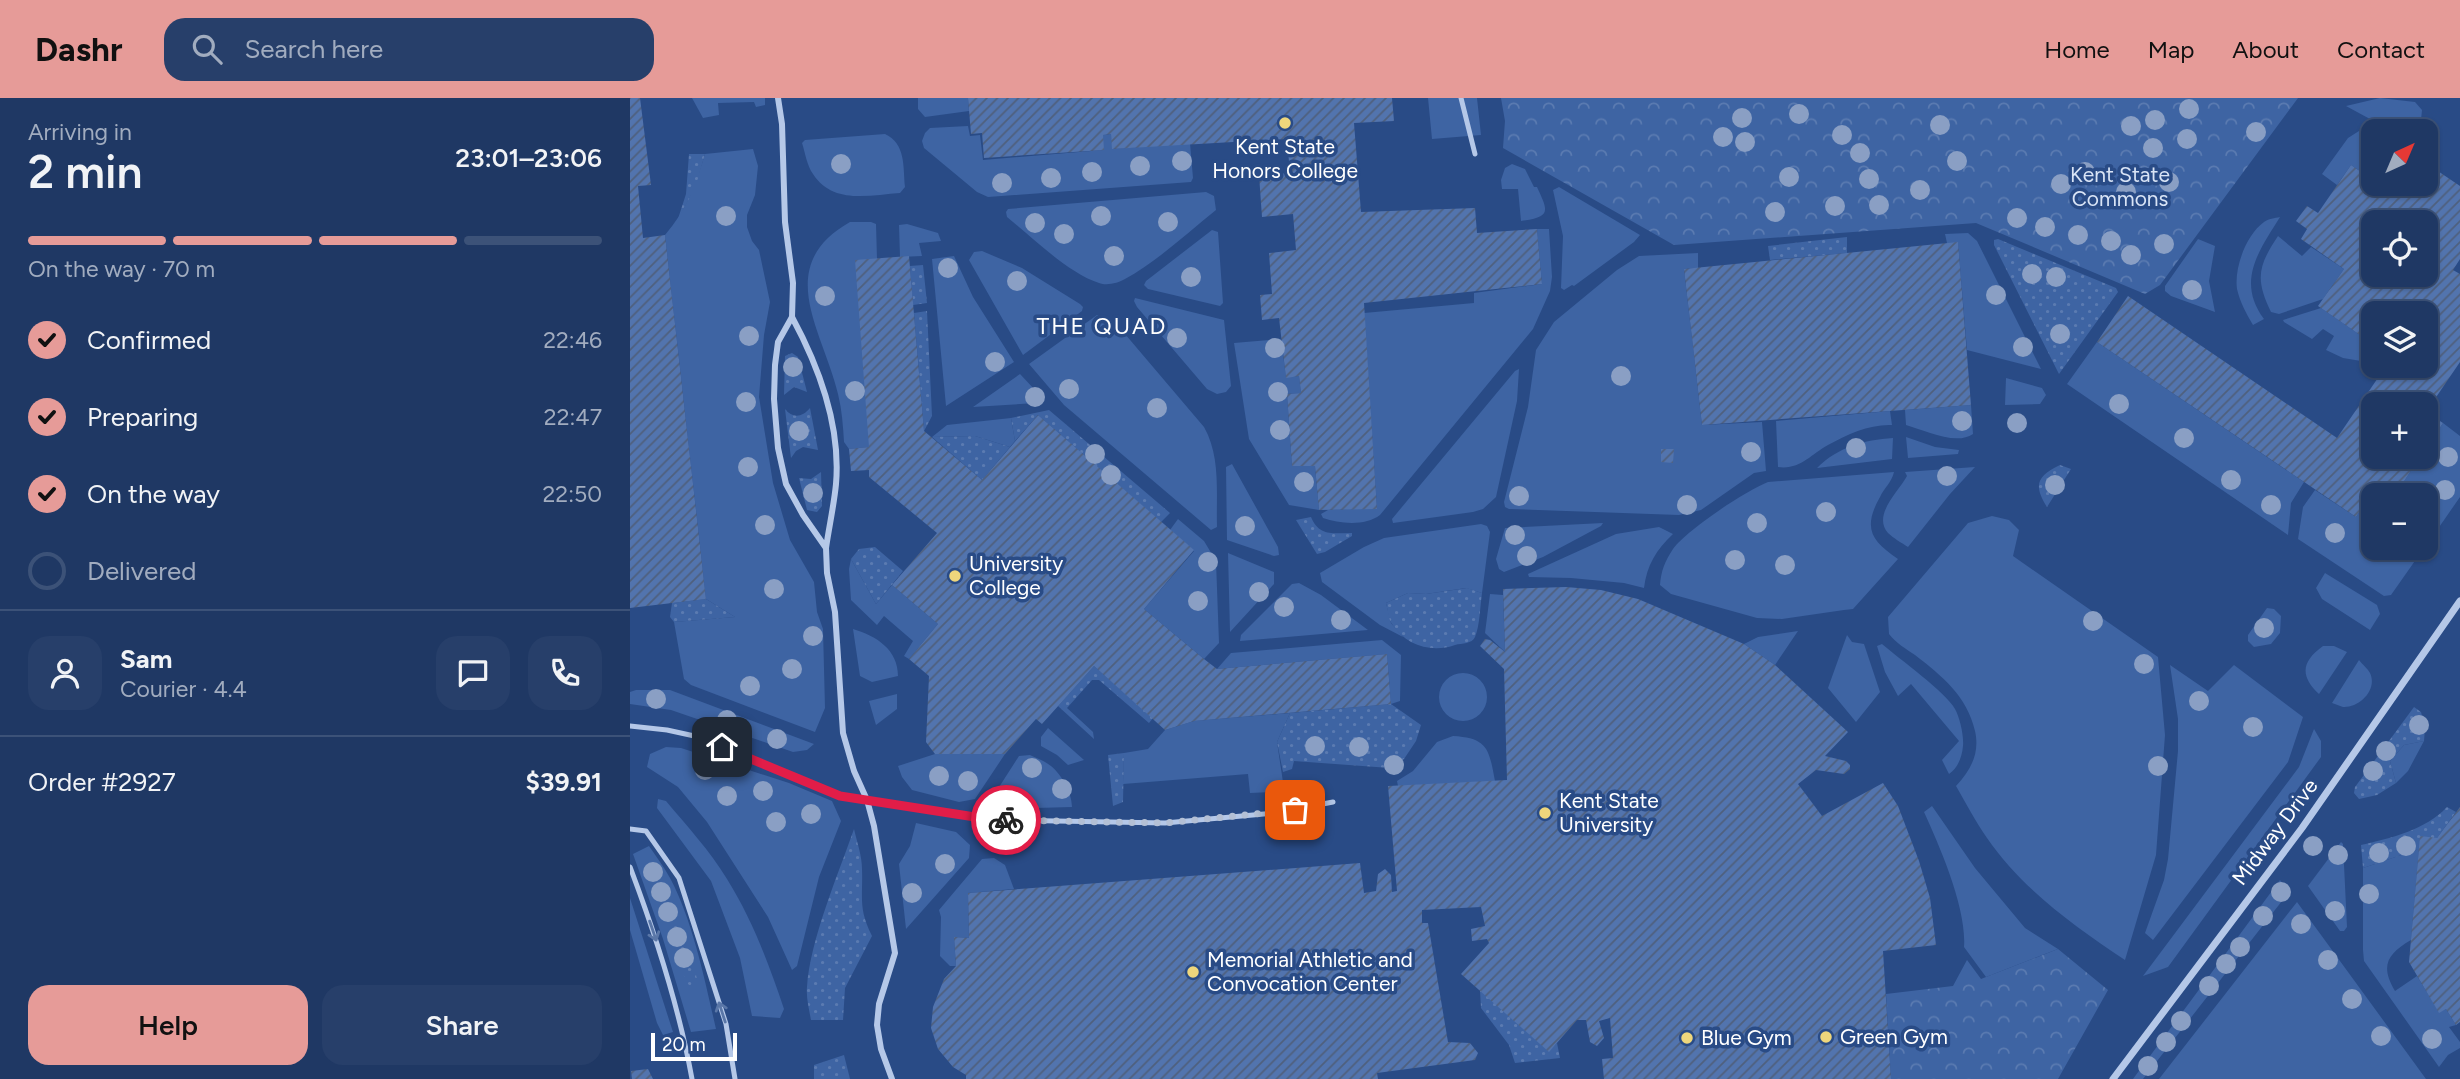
<!DOCTYPE html>
<html lang="en">
<head>
<meta charset="utf-8">
<style>
  :root { --surface:#1f3864; --page:#273f6a; --text:#f1f3f6; --muted:#a1acbf; --line:#3c5278; --accent:#e69b98 }
  body { margin:0; font-family:Figtree,sans-serif; background:var(--page); color:var(--text); height:100vh; display:flex; flex-direction:column; font-size:26px; white-space:nowrap }
  * { box-sizing:border-box; margin:0 }
  p { font-size:23px; color:var(--muted) }
  .icon { flex:none; width:38px; height:38px; fill:none; stroke:currentColor; stroke-width:2; stroke-linecap:round; stroke-linejoin:round }
  .map { position:relative; flex:1; overflow:hidden }
  .sheet { display:flex; flex-direction:column; background:var(--surface); width:630px }
  .sheet>* { flex:none }
  .needle { width:46px; rotate:44deg }
  .buttons { position:absolute; left:1731px; top:21px; display:grid; gap:14px }
  .buttons a { display:grid; place-items:center; width:77px; height:77px; border-radius:14px; background:var(--surface); box-shadow:0 2px 5px #0004,0 0 0 2px var(--line); font-size:35px }
  .scale { position:absolute; left:21px; bottom:18px; width:86px; box-sizing:border-box; padding-left:7px; border:4px solid #fff; border-top:0; font-size:19px; line-height:24px; white-space:nowrap; color:#fff; -webkit-text-stroke:5px #294b86; paint-order:stroke }
  .pin { position:absolute; display:grid; place-items:center; width:60px; height:60px; color:#fff; margin:-30px; border-radius:14px; box-shadow:0 4px 10px #0006 }
  .courier { position:absolute; display:grid; place-items:center; width:70px; height:70px; margin:-35px; border:5px solid #e11d48; border-radius:50%; background:#fff; color:#222; box-shadow:0 2px 9px #0007 }
  .summary em { font-style:normal; font-weight:600 }
  .summary div { display:flex; flex-direction:column-reverse }
  .summary { display:flex; align-items:center; justify-content:space-between; height:119px; padding:0 28px }
  h1 { font-size:46px; font-weight:600; line-height:52px }
  .bar { display:grid; grid-template-columns:repeat(4,1fr); gap:10px 7px; align-content:center; height:84px; padding:0 28px }
  .bar i { height:9px; border-radius:5px; background:var(--line) }
  .bar .on { background:var(--accent) }
  .bar p { grid-column:span 4 }
  .line { display:flex; align-items:center; gap:18px; padding:0 28px; border-top:2px solid var(--line) }
  .line div { flex:1 }
  .round { display:grid; place-items:center; flex:none; width:74px; height:74px; border-radius:21px; background:var(--page) }
  ol { padding:0 28px; list-style:none }
  li { display:flex; align-items:center; gap:21px; height:77px }
  li p { margin-inline-start:auto }
  li .icon { padding:7px; border-radius:50%; background:var(--accent); color:#111; stroke-width:4 }
  li:last-child { color:var(--muted) }
  li i { width:38px; height:38px; border:4px solid var(--line); border-radius:50% }
  .primary-button { display:flex; gap:14px; margin-top:auto; padding:14px 28px }
  .primary-button a { flex:1; height:80px; border-radius:21px; background:var(--accent); color:#111; font-size:28px; font-weight:600; line-height:80px; text-align:center }
  .primary-button a+a { background:var(--page); color:var(--text) }
  header { display:flex; align-items:center; gap:42px; box-sizing:border-box; height:98px; padding:0 35px; background:var(--accent); color:#111 }
  header strong { font-size:33px }
  nav { display:flex; gap:38px; margin-inline-start:auto; font-size:24px }
  .search { width:490px; height:63px; background:var(--page); display:flex; align-items:center; gap:18px; box-sizing:border-box; padding:0 24px; border-radius:21px; color:var(--muted); font-size:26px }
  main { display:flex; flex:1; min-height:0 }
  .map>svg:first-child { display:block }
  .grass { fill:#3e64a3 }
  .forest { fill:url(#forest-crowns) }
  .garden { fill:url(#garden-dots) }
  .building { fill:url(#building-hatch); fill-rule:evenodd }
  .lines { fill:none; stroke-linecap:round; stroke-linejoin:round }
  .service { stroke:#b5c8e8; stroke-width:5 }
  .pedestrian { stroke:#b5c8e8; stroke-width:6 }
  .minor { stroke:#b5c8e8; stroke-width:7 }
  .tree { fill:#8a9fc4 }
  .oneway { stroke:#5a77a8 }
  .done { stroke:#b4c0d5; stroke-width:7; stroke-dasharray:0 12.6 }
  .route { stroke:#e11d48; stroke-width:9 }
  .poi-dot { fill:#eed67c; stroke:#294b86; stroke-width:2.5 }
  .labels { text-anchor:middle; stroke-width:7; stroke-linejoin:round; paint-order:stroke }
  .poi-label { font-size:21px; fill:#fff; stroke:#294b86; text-anchor:start }
  .park-label { font-size:21px; fill:#d9e4f6; stroke:#294b86 }
  .street-label { font-size:21px; fill:#fff; stroke:#294b86 }
  .neighbourhood-label { font-size:23px; letter-spacing:2px; fill:#fff; stroke:#294b86 }
</style>
</head>
<body>
<header>
<strong>Dashr</strong>
<div class="search"><svg class="icon" aria-label="search" viewBox="0 0 24 24"><circle cx="10" cy="10" r="6"/><path d="M15 15l6 6"/></svg>Search here</div>
<nav><a>Home</a><a>Map</a><a>About</a><a>Contact</a></nav>
</header>
<main>
<section class="sheet">
<div class="summary"><div><h1>2 min</h1><p>Arriving in</p></div><em>23:01–23:06</em></div>
<div class="bar"><i class="on"></i><i class="on"></i><i class="on"></i><i></i><p>On the way · 70 m</p></div>
<ol>
<li><svg class="icon" aria-label="check" viewBox="0 0 24 24"><path d="M5 12l5 5 9-10"/></svg>Confirmed<p>22:46</p></li>
<li><svg class="icon" aria-label="check" viewBox="0 0 24 24"><path d="M5 12l5 5 9-10"/></svg>Preparing<p>22:47</p></li>
<li><svg class="icon" aria-label="check" viewBox="0 0 24 24"><path d="M5 12l5 5 9-10"/></svg>On the way<p>22:50</p></li>
<li><i></i>Delivered</li>
</ol>
<div class="line" style="height:126px"><a class="round"><svg class="icon" aria-label="person" viewBox="0 0 24 24"><circle cx="12" cy="8" r="4"/><path d="M4 21q1-7 8-7t8 7"/></svg></a><div><b>Sam</b><p>Courier · 4.4</p></div><a class="round"><svg class="icon" aria-label="chat" viewBox="0 0 24 24"><path d="M4 5h16v11H9l-5 4z"/></svg></a><a class="round"><svg class="icon" aria-label="phone" viewBox="0 0 24 24"><path d="M5 4h4l2 5-3 2q2 4 5 5l2-3 5 2v4C11 20 4 13 5 4z"/></svg></a></div>
<div class="line" style="height:91px"><div>Order #2927</div><b>$39.91</b></div>
<div class="primary-button"><a>Help</a><a>Share</a></div>
</section>
<div class="map">
<svg width="1830" height="981" viewBox="0 0 1830 981">
  <defs>
    <pattern id="forest-crowns" width="20" height="18" patternUnits="userSpaceOnUse" patternTransform="scale(1.75)"><rect width="20" height="18" fill="#3e64a3"/><path d="M2 6a3 3 0 1 1 6 0M12 15a3 3 0 1 1 6 0" fill="none" stroke="#5b7bb1"/></pattern>
    <pattern id="garden-dots" width="8" height="8" patternUnits="userSpaceOnUse" patternTransform="scale(1.75)"><rect width="8" height="8" fill="#3e64a3"/><path d="M2 2h.1M6 6h.1" fill="none" stroke="#5b7bb1" stroke-width="1.8" stroke-linecap="round"/></pattern>
    <pattern id="building-hatch" width="6" height="6" patternUnits="userSpaceOnUse" patternTransform="scale(1.75)"><rect width="6" height="6" fill="#5274ae"/><path d="M-1 1l2-2M0 6l6-6M5 7l2-2" fill="none" stroke="#4f607d"/></pattern>
  </defs>
  <rect width="100%" height="100%" fill="#294b86"/>
  <path class="grass" d="M62 0H135V7L126 9 124 4 88 5 89 17 73 20Z
    M288 0H338L339 13 295 19 288 11Z
    M798 0H847L851 37 802 41Z
    M1750 0 1785 4 1792 12 1790 32 1751 27 1716 8Z
    M338 28 340 38 350 37 353 62 473 52V37L481 36 483 51 560 45 563 80 561 84 358 99 347 94 294 50 292 43 295 35 300 30Z
    M1729 33 1743 42V82L1721 67 1707 87 1692 76 1718 40Z
    M255 36C276 46 273 68 275 89L270 95C240 97 203 107 183 76 177 68 175 54 172 45L175 42Z
    M123 51 128 68 125 97 117 117V129L122 143 129 152 140 204 134 237 129 299 143 385 160 442 184 484 187 514 193 531 195 610 185 634 61 587 54 581 44 524 105 519 76 501 35 137C56 113 66 86 75 56Z
    M882 66 895 71 904 89H907C918 113 922 119 891 123L888 91H872L871 82 875 70Z
    M929 89 1010 137 1004 144 944 188 942 187 934 192 931 190 933 138 923 92Z
    M576 94 584 98 586 112C557 135 528 163 495 181 488 185 477 188 469 185 438 175 403 140 377 119L376 114 378 111Z
    M1650 119C1629 153 1606 183 1634 221L1623 227C1616 215 1610 204 1607 191 1604 170 1616 137 1634 124 1638 121 1645 120 1650 119Z
    M220 124H241L246 126 247 161 239 349 219 351 214 344C213 328 212 312 208 296 193 233 142 168 220 124Z
    M277 126 308 135 311 143 289 145 292 158 270 159 269 127Z
    M907 131H919L922 179 920 193 903 231 750 417C736 428 710 426 693 420L691 416 698 412 747 410 734 215 844 205V195L912 186Z
    M582 132 588 134 593 205 590 208 518 191 514 187 516 183Z
    M1338 135 1347 143 1411 271 1337 252 1328 145H1317L1315 136Z
    M1648 138 1672 158 1681 149 1714 171 1693 201 1649 216 1641 214C1625 181 1628 168 1648 138Z
    M1568 141 1585 148 1579 183 1585 214 1541 198 1535 193V188Z
    M352 153 392 170 450 206 453 209 452 213 393 257 339 162 344 154Z
    M1068 155V170L1054 171 1072 327 1132 324 1136 373 1124 375 1071 412 1049 417 879 411 875 409 874 404 898 309 906 252 924 224 987 172 1009 158Z
    M324 158 343 199 384 264 316 308 302 161Z
    M505 200 594 222 601 288 596 294 587 296 577 291 507 209 504 203Z
    M1691 210 1743 246V265L1713 260 1696 252 1704 238 1693 231 1682 241 1654 224 1653 222Z
    M467 217 480 223 495 236 574 329C591 359 586 395 587 429L581 432 434 307 399 266Z
    M651 241 656 279 669 278 671 295 657 296 662 368H685L689 412 659 407 619 341 604 245Z
    M1467 244 1674 384 1661 405 1658 437 1437 286Z
    M889 271 887 303 866 399 853 411 843 414 763 425 762 421 885 273Z
    M390 276 405 292 409 300 406 305 343 309Z
    M1376 280 1412 290 1416 297 1410 306 1375 307Z
    M1341 307 1343 336C1326 348 1294 332 1276 327L1275 312Z
    M1260 313 1262 327C1240 326 1218 336 1198 347 1180 357 1170 372 1148 369L1146 323Z
    M381 320 385 343 380 349 345 338 302 339 317 327Z
    M1813 325 1830 338V399L1796 448V397H1765L1790 359H1796V351Z
    M1276 339 1305 349 1329 352 1328 356 1278 360Z
    M1263 340 1262 361 1187 370C1208 349 1234 342 1263 340Z
    M602 366 648 449 649 457 644 458 597 442 596 369Z
    M1345 369 1320 396 1278 449C1272 445 1263 440 1258 435 1242 417 1269 393 1277 378L1275 374Z
    M1264 374C1262 384 1254 390 1250 399 1232 431 1242 443 1268 461L1223 511 1214 512 1152 521 1127 520 1041 496 1030 487C1031 473 1035 463 1043 451 1057 432 1115 393 1138 384Z
    M1685 392 1726 419 1736 404 1743 409V450H1794L1761 497 1754 498 1668 441 1673 409Z
    M1362 418 1379 422 1389 432 1383 458 1528 559 1535 637 1526 757 1495 862C1444 828 1392 791 1357 740 1345 723 1336 705 1326 688 1341 672 1350 655 1345 633 1337 598 1312 578 1285 557 1276 551 1266 545 1259 536L1258 519 1338 425Z
    M548 421 574 443 586 463 589 545 574 561 514 511 564 453 540 432Z
    M973 425 971 428 913 459 874 474 869 471 866 461 875 430Z
    M851 426 857 428 860 434 852 495 836 490 796 496 778 495 756 505 761 525 773 539 750 527 692 484 690 475 734 449 754 440Z
    M1029 429 1043 436C1026 452 1017 467 1014 490L994 485 941 480 899 479 898 476 986 436Z
    M598 455 639 472 644 474V486L600 534Z
    M221 461 246 506 262 487 308 526 279 561 274 558 283 543 254 518 247 527 221 502 219 471Z
    M1695 475 1747 507 1750 516 1740 532 1692 501 1686 490Z
    M669 485 691 497 738 532 610 543 611 537 662 486Z
    M860 496 873 497 875 554 855 535Z
    M1637 510 1644 511 1651 518 1650 535 1641 546 1624 549 1618 543V537Z
    M223 531C247 538 268 552 268 578L242 584 230 578Z
    M1168 533 1145 567 1114 546 1128 539Z
    M1217 537 1222 544 1234 546 1250 594 1226 624 1198 590Z
    M752 542 771 557 770 603 761 606 757 556 587 571 601 555Z
    M1252 546C1268 560 1316 594 1325 611 1330 620 1334 638 1333 648 1332 659 1328 670 1319 676L1312 662 1329 643 1281 586 1268 598 1255 574 1247 548Z
    M1693 548H1704L1717 554 1689 596C1670 578 1671 564 1693 548Z
    M1729 562C1732 566 1738 571 1740 575 1748 592 1729 610 1713 609 1709 608 1706 606 1702 605Z
    M1540 567 1578 593 1604 567 1673 619 1658 664 1523 842 1515 835 1534 782 1538 761 1548 653V621Z
    M809 599a24 24 0 1 1 48 0a24 24 0 1 1-48 0Z
    M6 592H40L184 646 177 652 163 654 41 612 0 606V594Z
    M267 596V611L246 627 239 603Z
    M660 615 647 644 653 684 644 685 645 694 620 695 618 676 493 686 494 655 518 651 535 632 564 623Z
    M418 630 454 662 438 667 427 657 411 648V639Z
    M1684 631 1691 643V659L1538 869 1513 878 1669 669Z
    M823 638C858 640 859 651 865 683L768 688 767 683 783 673 807 644Z
    M1794 643 1778 673 1766 685 1760 663 1774 647Z
    M36 649 51 650 159 685 202 703 211 723 189 779 167 868 162 872 138 819 77 724 48 689 17 669 20 656Z
    M305 656H375L345 701 329 704 282 692 272 679 268 668Z
    M400 657C406 660 415 663 421 668 432 677 442 695 442 709L406 710 365 707 362 700 389 658Z
    M28 701 36 703C57 728 80 753 97 781 122 821 139 866 154 911L150 920 122 918 110 860 81 783 27 710Z
    M1302 708 1345 770 1395 830 1428 851 1356 879 1334 849C1337 811 1310 749 1294 714Z
    M286 725 326 734 340 747 339 760 276 831 269 766 280 748Z
    M1711 744 1713 746 1717 829 1714 833H1710L1678 788Z
    M19 748C26 758 34 769 40 780 63 823 75 883 86 931L61 934 33 841 3 756Z
    M1789 751 1781 842C1757 856 1750 868 1765 893L1787 878 1809 914 1816 911 1826 927 1819 929 1830 944V950L1818 957 1809 969 1734 863 1733 852V770Z
    M364 760 375 767 384 791 338 795 339 840 324 839 326 868H320L310 858 311 819 309 812 352 761Z
    M1650 782 1659 794 1513 981H1503Z
    M0 800 43 934 33 937 27 925 0 832Z
    M1667 804 1796 981H1529Z"/>
  <path class="forest" d="M871 0H1668L1530 187 1515 196 1346 125 1044 147 873 50 875 23Z
    M1428 851 1478 892 1428 981H1261L1256 896 1323 888 1337 862 1351 881Z"/>
  <path class="garden" d="M59 56H75L66 87 47 124 56 96Z
    M1217 139V155L1140 162 1138 148Z
    M1368 141 1486 190 1488 194 1429 276 1364 147V142Z
    M293 167 297 205 283 207 280 168Z
    M297 213 302 318 294 333 284 215Z
    M162 255 168 259 177 294 164 289 154 297 155 258Z
    M180 310 188 352 173 349 166 353 161 360 155 311C162 320 172 320 180 310Z
    M419 312 540 415 531 424 408 317 385 343 381 320Z
    M345 338 380 349 352 382 302 339Z
    M1430 367 1441 371 1417 409C1403 387 1407 378 1430 367Z
    M191 374 192 408 187 414 177 412 169 380 181 381Z
    M681 419C689 439 704 435 722 435V438L695 454 687 456 666 422Z
    M245 449 273 473 246 506 221 461 229 451Z
    M837 490 852 495C850 508 850 527 845 539 842 546 832 545 825 547 802 555 776 548 762 526 758 520 758 512 756 505L778 495 796 496Z
    M76 501 105 519 44 524 40 519 42 505Z
    M464 568 523 620 519 625 469 582H462L437 610 463 634 464 641 428 608Z
    M761 606 791 627 786 643 774 661 760 670 664 663 662 671 653 674 647 644 660 615Z
    M1784 609 1791 614 1795 630 1794 643 1774 647 1760 663 1766 685 1747 697 1729 701 1724 695 1725 689Z
    M494 655 493 704 483 708 478 657Z
    M1817 709 1826 714 1807 740 1789 751 1733 770 1731 747C1762 740 1795 732 1817 709Z
    M224 731C227 744 232 758 232 771 233 800 228 810 242 838L215 890 213 922H181C179 911 176 899 177 889 180 842 208 777 224 731Z
    M19 765 25 767 30 781 66 877 68 885 63 891 56 884 34 815 15 770Z
    M850 892 919 953 927 945 930 960 885 965 879 947 851 910Z
    M214 957 220 981H184V967Z"/>
  <path class="building" d="M0 0H10L21 87 8 88 13 140 35 137 76 501 0 510Z
    M338 0H762L764 23 724 25 731 114 845 110 847 135 907 131 912 186 734 205 747 411 689 412 685 368H662L657 296 671 295 669 278 656 280 649 220 632 222 630 197 642 196 639 155 666 152 663 116 632 119 629 77 660 75 657 41 482 51 481 36 473 37 474 52 354 60 352 35 341 36Z
    M1796 65 1830 88V161L1823 172 1830 176V264L1796 314 1813 325 1796 351V306H1743V359H1790L1765 397H1743V409L1736 404 1726 419 1467 244 1498 198 1707 340 1756 268H1796V215H1743V246L1688 208 1714 171 1671 141 1677 131 1666 123 1677 108 1688 115 1721 67 1743 82V86H1796ZM1743 124H1796V177H1743Z
    M1328 144 1341 307 1072 327 1054 171Z
    M279 158 294 333 352 382 408 317 564 452 514 511 574 561 587 571 757 556 761 606 564 623 535 632 464 568 412 626 406 621 375 656H305L296 644 299 578 279 561 308 526 262 487 307 435 239 379V372L221 373 219 351 239 349 225 162Z
    M1031 351H1044L1043 365 1031 364Z
    M936 489 971 492 1008 501 1114 546 1145 567 1218 634 1195 658 1216 663 1220 667V671L1214 676 1186 672 1168 686 1192 718 1253 685 1268 708 1289 763 1300 800 1306 847 1253 853 1261 981H974L972 961 983 960 980 920 969 923 974 940 967 948 960 944 956 922H947L919 954 831 876 859 845 857 841 842 843 841 831 855 828 851 809 792 812V825H798L818 944 840 945 848 955 845 962 747 975 748 981H336V977L323 969 308 951 301 930 303 909 314 881 326 868 324 839 339 840 338 795 730 765 734 795 746 793 748 776 755 771 761 777 762 794 767 793 758 688 877 682 874 571 850 548 855 541 860 542 875 554 873 491Z
    M1830 709V924L1826 927 1816 911 1809 915 1779 864 1790 738 1807 740Z
    M18 971 23 981H2L1 973Z"/>
  <g class="lines">
    <path class="service" d="M831 0 845 56
      M0 628 37 632 69 639 210 698 345 719 378 722 535 725 646 715 703 704
      M0 731 16 733 49 780 96 926 105 981
      M0 769C26 838 49 909 62 981"/>
    <path class="pedestrian" d="M148 0 152 26 155 124 163 185 162 219 148 244 145 267 144 301 148 350 156 386 173 417 196 450 197 475 205 514 213 635 224 673 237 702 244 728 265 855 249 906 247 927 251 951 262 981
      M162 219C189 269 211 328 206 386 204 407 199 429 196 450"/>
    <path class="minor" d="M1483 981 1672 730 1830 503"/>
  </g>
  <g class="tree">
    <circle cx="1559" cy="11" r="10"/>
    <circle cx="1169" cy="16" r="10"/>
    <circle cx="1112" cy="20" r="10"/>
    <circle cx="1525" cy="22" r="10"/>
    <circle cx="1310" cy="27" r="10"/>
    <circle cx="1501" cy="28" r="10"/>
    <circle cx="1626" cy="34" r="10"/>
    <circle cx="1212" cy="37" r="10"/>
    <circle cx="1093" cy="39" r="10"/>
    <circle cx="1557" cy="41" r="10"/>
    <circle cx="1115" cy="44" r="10"/>
    <circle cx="1523" cy="50" r="10"/>
    <circle cx="1230" cy="55" r="10"/>
    <circle cx="552" cy="63" r="10"/>
    <circle cx="1327" cy="63" r="10"/>
    <circle cx="211" cy="66" r="10"/>
    <circle cx="510" cy="68" r="10"/>
    <circle cx="462" cy="74" r="10"/>
    <circle cx="1455" cy="74" r="10"/>
    <circle cx="1159" cy="79" r="10"/>
    <circle cx="421" cy="80" r="10"/>
    <circle cx="1239" cy="81" r="10"/>
    <circle cx="1539" cy="84" r="10"/>
    <circle cx="372" cy="85" r="10"/>
    <circle cx="1431" cy="86" r="10"/>
    <circle cx="1290" cy="92" r="10"/>
    <circle cx="1496" cy="94" r="10"/>
    <circle cx="1249" cy="107" r="10"/>
    <circle cx="1205" cy="108" r="10"/>
    <circle cx="1145" cy="114" r="10"/>
    <circle cx="96" cy="118" r="10"/>
    <circle cx="471" cy="118" r="10"/>
    <circle cx="1387" cy="120" r="10"/>
    <circle cx="538" cy="124" r="10"/>
    <circle cx="405" cy="125" r="10"/>
    <circle cx="1415" cy="129" r="10"/>
    <circle cx="434" cy="136" r="10"/>
    <circle cx="1448" cy="137" r="10"/>
    <circle cx="1481" cy="143" r="10"/>
    <circle cx="1534" cy="146" r="10"/>
    <circle cx="1501" cy="157" r="10"/>
    <circle cx="484" cy="158" r="10"/>
    <circle cx="318" cy="170" r="10"/>
    <circle cx="1402" cy="176" r="10"/>
    <circle cx="561" cy="179" r="10"/>
    <circle cx="1426" cy="179" r="10"/>
    <circle cx="387" cy="183" r="10"/>
    <circle cx="1562" cy="192" r="10"/>
    <circle cx="1366" cy="197" r="10"/>
    <circle cx="195" cy="198" r="10"/>
    <circle cx="1430" cy="236" r="10"/>
    <circle cx="119" cy="238" r="10"/>
    <circle cx="547" cy="240" r="10"/>
    <circle cx="1393" cy="249" r="10"/>
    <circle cx="645" cy="250" r="10"/>
    <circle cx="365" cy="264" r="10"/>
    <circle cx="163" cy="269" r="10"/>
    <circle cx="991" cy="278" r="10"/>
    <circle cx="439" cy="291" r="10"/>
    <circle cx="225" cy="293" r="10"/>
    <circle cx="648" cy="294" r="10"/>
    <circle cx="405" cy="299" r="10"/>
    <circle cx="116" cy="304" r="10"/>
    <circle cx="1489" cy="306" r="10"/>
    <circle cx="527" cy="310" r="10"/>
    <circle cx="1332" cy="323" r="10"/>
    <circle cx="1387" cy="325" r="10"/>
    <circle cx="650" cy="332" r="10"/>
    <circle cx="169" cy="333" r="10"/>
    <circle cx="1554" cy="340" r="10"/>
    <circle cx="1226" cy="350" r="10"/>
    <circle cx="1121" cy="354" r="10"/>
    <circle cx="465" cy="356" r="10"/>
    <circle cx="1818" cy="359" r="10"/>
    <circle cx="118" cy="369" r="10"/>
    <circle cx="481" cy="377" r="10"/>
    <circle cx="1317" cy="378" r="10"/>
    <circle cx="1601" cy="382" r="10"/>
    <circle cx="674" cy="384" r="10"/>
    <circle cx="1425" cy="387" r="10"/>
    <circle cx="1815" cy="392" r="10"/>
    <circle cx="183" cy="395" r="10"/>
    <circle cx="889" cy="398" r="10"/>
    <circle cx="1057" cy="407" r="10"/>
    <circle cx="1641" cy="407" r="10"/>
    <circle cx="1196" cy="414" r="10"/>
    <circle cx="1127" cy="425" r="10"/>
    <circle cx="135" cy="427" r="10"/>
    <circle cx="615" cy="428" r="10"/>
    <circle cx="1705" cy="435" r="10"/>
    <circle cx="885" cy="437" r="10"/>
    <circle cx="897" cy="458" r="10"/>
    <circle cx="1105" cy="462" r="10"/>
    <circle cx="578" cy="464" r="10"/>
    <circle cx="1155" cy="467" r="10"/>
    <circle cx="144" cy="491" r="10"/>
    <circle cx="629" cy="494" r="10"/>
    <circle cx="568" cy="503" r="10"/>
    <circle cx="654" cy="509" r="10"/>
    <circle cx="711" cy="522" r="10"/>
    <circle cx="1463" cy="523" r="10"/>
    <circle cx="1634" cy="530" r="10"/>
    <circle cx="183" cy="538" r="10"/>
    <circle cx="1514" cy="566" r="10"/>
    <circle cx="162" cy="571" r="10"/>
    <circle cx="120" cy="588" r="10"/>
    <circle cx="26" cy="601" r="10"/>
    <circle cx="1569" cy="603" r="10"/>
    <circle cx="97" cy="622" r="10"/>
    <circle cx="1789" cy="627" r="10"/>
    <circle cx="1623" cy="629" r="10"/>
    <circle cx="147" cy="641" r="10"/>
    <circle cx="685" cy="648" r="10"/>
    <circle cx="729" cy="649" r="10"/>
    <circle cx="1756" cy="653" r="10"/>
    <circle cx="764" cy="667" r="10"/>
    <circle cx="1528" cy="668" r="10"/>
    <circle cx="402" cy="670" r="10"/>
    <circle cx="75" cy="672" r="10"/>
    <circle cx="1743" cy="673" r="10"/>
    <circle cx="309" cy="678" r="10"/>
    <circle cx="338" cy="683" r="10"/>
    <circle cx="432" cy="691" r="10"/>
    <circle cx="133" cy="693" r="10"/>
    <circle cx="97" cy="698" r="10"/>
    <circle cx="181" cy="716" r="10"/>
    <circle cx="146" cy="724" r="10"/>
    <circle cx="1683" cy="748" r="10"/>
    <circle cx="1776" cy="748" r="10"/>
    <circle cx="1749" cy="755" r="10"/>
    <circle cx="1708" cy="757" r="10"/>
    <circle cx="315" cy="766" r="10"/>
    <circle cx="23" cy="774" r="10"/>
    <circle cx="31" cy="794" r="10"/>
    <circle cx="1651" cy="794" r="10"/>
    <circle cx="282" cy="795" r="10"/>
    <circle cx="1739" cy="796" r="10"/>
    <circle cx="1705" cy="813" r="10"/>
    <circle cx="38" cy="814" r="10"/>
    <circle cx="1633" cy="818" r="10"/>
    <circle cx="1671" cy="826" r="10"/>
    <circle cx="47" cy="839" r="10"/>
    <circle cx="1610" cy="849" r="10"/>
    <circle cx="54" cy="860" r="10"/>
    <circle cx="1698" cy="862" r="10"/>
    <circle cx="1596" cy="866" r="10"/>
    <circle cx="1579" cy="888" r="10"/>
    <circle cx="1722" cy="901" r="10"/>
    <circle cx="1551" cy="923" r="10"/>
    <circle cx="1751" cy="938" r="10"/>
    <circle cx="1802" cy="941" r="10"/>
    <circle cx="1536" cy="944" r="10"/>
    <circle cx="1518" cy="968" r="10"/>
  </g>
  <defs><path id="oneway-shaft" d="M-6 0H5M1.5-3L5.5 0L1.5 3" fill="none" stroke-width="1.6" stroke-linecap="round" stroke-linejoin="round" transform="scale(1.75)"/></defs>
  <g class="oneway">
    <use href="#oneway-shaft" transform="translate(23 833) rotate(71)"/>
    <use href="#oneway-shaft" transform="translate(92 914) rotate(-108)"/>
  </g>
  <g class="lines">
    <path class="done" d="M376 722 535 725 665 712"/>
    <path class="route" d="M92 649 210 698 345 719 376 722"/>
  </g>
  <g class="poi-dot">
    <circle cx="655" cy="25" r="7"/>
    <circle cx="325" cy="478" r="7"/>
    <circle cx="915" cy="715" r="7"/>
    <circle cx="563" cy="874" r="7"/>
    <circle cx="1196" cy="939" r="7"/>
    <circle cx="1057" cy="940" r="7"/>
  </g>
  <g class="labels">
    <g class="poi-label">
      <text x="655" y="56" text-anchor="middle">Kent State<tspan x="655" dy="24">Honors College</tspan></text>
      <text x="339" y="473">University<tspan x="339" dy="24">College</tspan></text>
      <text x="929" y="710">Kent State<tspan x="929" dy="24">University</tspan></text>
      <text x="577" y="869">Memorial Athletic and<tspan x="577" dy="24">Convocation Center</tspan></text>
      <text x="1210" y="946">Green Gym</text>
      <text x="1071" y="947">Blue Gym</text>
    </g>
    <g class="park-label">
      <text x="1490" y="84">Kent State<tspan x="1490" dy="24">Commons</tspan></text>
    </g>
    <g class="street-label">
      <text transform="translate(1645 734) rotate(-53)" y="7">Midway Drive</text>
    </g>
    <g class="neighbourhood-label">
      <text x="472" y="236">THE QUAD</text>
    </g>
  </g>
</svg>
<div class="buttons">
<a><svg class="needle" viewBox="-14 -14 28 28"><path d="M0-13l5 13h-10z" fill="#e53935"/><path d="M0 13l5-13h-10z" fill="#a1acbf"/></svg></a>
<a><svg class="icon" aria-label="locate" viewBox="0 0 24 24"><circle cx="12" cy="12" r="6"/><path d="M12 2v4M12 18v4M2 12h4M18 12h4"/></svg></a>
<a><svg class="icon" aria-label="layers" viewBox="0 0 24 24"><path d="M12 4l9 5-9 5-9-5zM3 14l9 5 9-5"/></svg></a>
<a>+</a>
<a>−</a>
</div>
<div class="scale">20 m</div>
<div class="pin" style="left:665px;top:712px;background:#ea580c"><svg class="icon" aria-label="bag" viewBox="0 0 24 24"><path d="M5 8h14l-1 12H6zM9 8a3 3 0 0 1 6 0"/></svg></div>
<div class="pin" style="left:92px;top:649px;background:#1f2937"><svg class="icon" aria-label="home" viewBox="0 0 24 24"><path d="M3 11l9-7 9 7M6 9v11h12V9"/></svg></div>
<div class="courier" style="left:376px;top:722px"><svg class="icon" aria-label="bike" viewBox="0 0 24 24"><circle cx="6" cy="16" r="4"/><circle cx="18" cy="16" r="4"/><path d="M6 16l4-8h5l3 8M10 8l3 8H6M13 5h3"/></svg></div>
</div>
</main>
</body>
</html>
